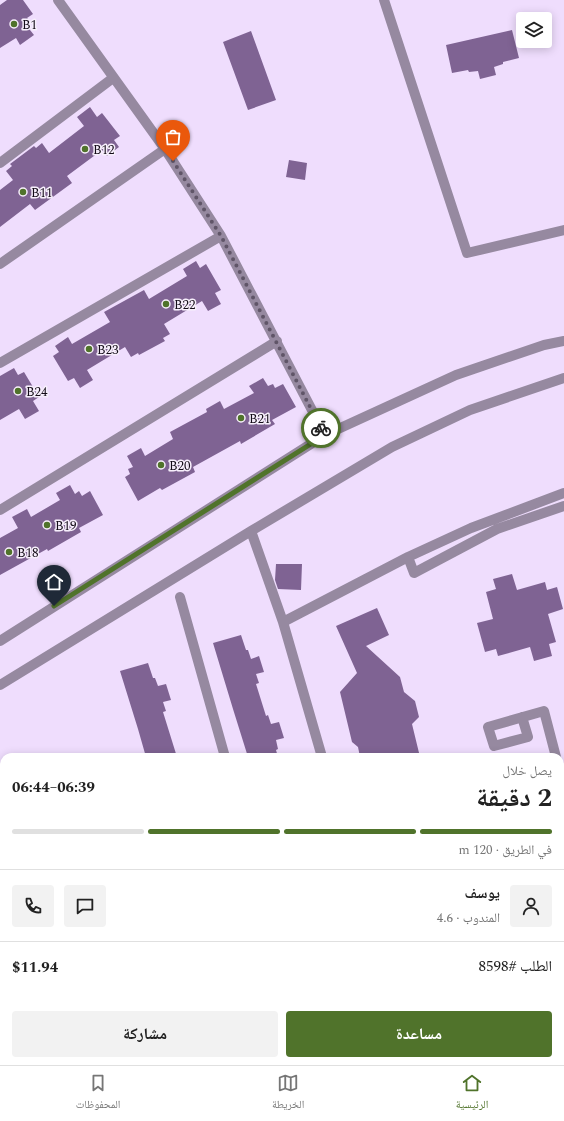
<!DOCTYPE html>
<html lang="ar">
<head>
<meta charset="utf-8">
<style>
  :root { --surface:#fff; --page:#f2f2f2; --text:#222; --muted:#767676; --line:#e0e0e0; --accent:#50732b }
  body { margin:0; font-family:Spectral,"Noto Naskh Arabic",serif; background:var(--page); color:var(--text); direction:rtl; height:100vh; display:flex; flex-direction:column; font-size:15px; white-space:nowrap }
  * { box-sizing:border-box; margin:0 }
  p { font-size:13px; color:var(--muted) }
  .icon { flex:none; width:22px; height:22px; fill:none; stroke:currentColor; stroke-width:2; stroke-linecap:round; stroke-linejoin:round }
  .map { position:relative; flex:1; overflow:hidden; direction:ltr }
  .panel { position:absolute; left:0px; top:753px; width:564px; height:312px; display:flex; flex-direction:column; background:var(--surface); border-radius:12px 12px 0 0; box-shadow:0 2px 10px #0003; direction:rtl }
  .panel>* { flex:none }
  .tools { position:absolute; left:516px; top:12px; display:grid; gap:8px }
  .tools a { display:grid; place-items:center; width:36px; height:36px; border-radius:4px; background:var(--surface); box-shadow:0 2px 10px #0003; font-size:20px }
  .pin { position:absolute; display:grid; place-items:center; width:34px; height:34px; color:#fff; margin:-41px -17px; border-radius:50% 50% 50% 0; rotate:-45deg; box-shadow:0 0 4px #0007 }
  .pin .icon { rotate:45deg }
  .courier { position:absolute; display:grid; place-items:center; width:40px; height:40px; margin:-20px; border:3px solid #50732b; border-radius:50%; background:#fff; color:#222; box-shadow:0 1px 5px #0007 }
  .overview em { font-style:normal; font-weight:700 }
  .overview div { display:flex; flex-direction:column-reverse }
  .overview { display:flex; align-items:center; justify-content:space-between; height:68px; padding:0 12px }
  h1 { font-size:26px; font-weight:700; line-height:30px }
  .bar { display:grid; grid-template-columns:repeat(4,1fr); gap:6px 4px; align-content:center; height:48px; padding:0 12px }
  .bar i { height:5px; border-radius:3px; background:var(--line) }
  .bar .on { background:var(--accent) }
  .bar p { grid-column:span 4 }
  .line { display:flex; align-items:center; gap:10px; padding:0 12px; border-top:1px solid var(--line) }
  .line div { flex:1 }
  .round { display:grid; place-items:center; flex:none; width:42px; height:42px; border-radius:4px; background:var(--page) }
  .action { display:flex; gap:8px; margin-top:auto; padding:8px 12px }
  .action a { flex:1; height:46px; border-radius:4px; background:var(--accent); color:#fff; font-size:16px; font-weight:700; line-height:46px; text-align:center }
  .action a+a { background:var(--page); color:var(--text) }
  .dock { display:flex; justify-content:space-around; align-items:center; height:56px; border-top:1px solid var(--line); background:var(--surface); font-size:11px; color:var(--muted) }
  .dock a { display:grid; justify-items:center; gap:2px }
  .dock .on { color:var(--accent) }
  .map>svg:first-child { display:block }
  .building { fill:#7f6393 }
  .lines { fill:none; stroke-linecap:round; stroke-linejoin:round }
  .minor { stroke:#9689a0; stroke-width:10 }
  .done { stroke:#605568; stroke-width:4; stroke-dasharray:0 7.2 }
  .route { stroke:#50732b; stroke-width:5 }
  .poi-dot { fill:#50732b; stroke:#f7effc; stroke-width:1.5 }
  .labels { text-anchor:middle; stroke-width:3; stroke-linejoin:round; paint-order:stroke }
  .poi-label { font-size:13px; fill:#130c17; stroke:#f7effc; text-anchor:start }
</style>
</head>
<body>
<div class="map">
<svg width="564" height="1065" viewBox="0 0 564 1065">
  <rect width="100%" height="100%" fill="#efddfd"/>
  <path class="building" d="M7 0H23L33 14 27 18 31 22 26 25 34 35 20 45 16 38 0 48V5Z
    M512 30 519 58 503 62V64L494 67 496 75 480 79 478 71 469 72 468 70 452 73 446 45Z
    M251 31 276 100 248 110 223 42Z
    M90 107 97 117 102 113 120 136 114 140 119 147 107 156 102 150 67 176 72 183 35 210 30 204 0 227V190L13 180 6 171 12 166 10 164 34 146 36 148 42 143 49 153 84 126 77 117Z
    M289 160 307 163 305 180 286 177Z
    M196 261 200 268 206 264 221 290 215 293 221 304 208 311 202 301 164 324 170 334 163 338 165 341 139 355 138 353 131 357 125 347 87 370 93 380 80 388 74 378 68 381 53 356 59 352 55 346 68 337 72 344 110 322 104 312 144 290 149 299 187 276 183 269Z
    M14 368 18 375 24 372 39 397 33 401 39 411 25 419 19 409 0 420V376Z
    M263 378 268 386 273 384 275 388 283 384 296 407 272 420 275 424 241 444 240 441 193 467 195 472 162 490 160 488 138 501 125 477 130 474 128 469 133 467 127 456 141 448 145 456 173 439 170 432 207 412 206 409 220 401 224 409 254 393 249 386Z
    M70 485 75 494 79 491 82 496 90 491 103 515 79 528 81 532 48 551 47 549 0 575V538L18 528 12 517 27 509 31 517 60 500 56 493Z
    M276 564H302L301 590 278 589 275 580Z
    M512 574 517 590 545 582 547 590 557 587 563 609 548 614 556 642 549 644 552 656 534 661 530 647 498 656 496 649 485 652 477 623 493 619 486 592 496 589 493 579Z
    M377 608 389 635 366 646 400 677 404 692 415 701 419 717 412 724 420 757H360L358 747 352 742 340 692 357 673 336 626Z
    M241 635 246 650H248L251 659 259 656 264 672 256 674 259 683 256 684 266 716 268 715 271 724 279 722 284 738 276 740 278 749 276 750 278 757H248L233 709 213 643Z
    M148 663 153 678H155L158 686 166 684 171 700 163 702 166 711 163 712 177 757H146L138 729 120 671Z"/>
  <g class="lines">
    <path class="minor" d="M58 0 165 149 221 236 325 435
      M384 0 467 253 564 230
      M0 163 113 78
      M0 264 165 149
      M0 363 221 236
      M0 510 277 341
      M251 531 283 622 322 757
      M408 557 414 573 497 529 564 506
      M180 597 225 757
      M283 622 408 557 471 528 564 493
      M0 641 325 435 456 375 544 345 564 341
      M0 685 251 531 392 447 470 410 564 378
      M522 717 528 737 494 746 488 727 544 711 556 757
      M560 772 564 787
      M560 845 564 844"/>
  </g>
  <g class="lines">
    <path class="done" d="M173 161 221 236 321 428"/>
    <path class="route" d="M54 606 325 435 321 428"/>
  </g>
  <g class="poi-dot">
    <circle cx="14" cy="24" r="4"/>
    <circle cx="85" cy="149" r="4"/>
    <circle cx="23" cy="192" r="4"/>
    <circle cx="166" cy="304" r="4"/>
    <circle cx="89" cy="349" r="4"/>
    <circle cx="18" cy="391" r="4"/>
    <circle cx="241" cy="418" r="4"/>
    <circle cx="161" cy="465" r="4"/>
    <circle cx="47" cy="525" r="4"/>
    <circle cx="9" cy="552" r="4"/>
  </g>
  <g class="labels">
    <g class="poi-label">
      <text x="22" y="29">B1</text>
      <text x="93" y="154">B12</text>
      <text x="31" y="197">B11</text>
      <text x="174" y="309">B22</text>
      <text x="97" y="354">B23</text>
      <text x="26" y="396">B24</text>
      <text x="249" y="423">B21</text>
      <text x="169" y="470">B20</text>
      <text x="55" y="530">B19</text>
      <text x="17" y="557">B18</text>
    </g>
  </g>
</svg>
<div class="tools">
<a><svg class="icon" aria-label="layers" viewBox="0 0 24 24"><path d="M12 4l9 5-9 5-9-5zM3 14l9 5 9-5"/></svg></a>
</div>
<div class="pin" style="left:173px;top:161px;background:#ea580c"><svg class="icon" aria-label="bag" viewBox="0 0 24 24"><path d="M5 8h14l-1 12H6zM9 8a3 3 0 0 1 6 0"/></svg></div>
<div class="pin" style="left:54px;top:606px;background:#1f2937"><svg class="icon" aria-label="home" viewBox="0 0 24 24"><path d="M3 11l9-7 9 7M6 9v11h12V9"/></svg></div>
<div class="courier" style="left:321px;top:428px"><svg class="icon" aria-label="bike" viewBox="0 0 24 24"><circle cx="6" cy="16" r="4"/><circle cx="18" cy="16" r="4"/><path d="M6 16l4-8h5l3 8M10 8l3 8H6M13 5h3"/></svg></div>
<section class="panel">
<div class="overview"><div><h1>2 دقيقة</h1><p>يصل خلال</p></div><em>06:39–06:44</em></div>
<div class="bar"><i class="on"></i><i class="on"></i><i class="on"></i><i></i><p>في الطريق · 120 m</p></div>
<div class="line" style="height:72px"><a class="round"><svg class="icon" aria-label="person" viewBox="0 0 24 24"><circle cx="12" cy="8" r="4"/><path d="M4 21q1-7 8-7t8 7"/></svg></a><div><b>يوسف</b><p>المندوب · 4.6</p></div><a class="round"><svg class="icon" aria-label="chat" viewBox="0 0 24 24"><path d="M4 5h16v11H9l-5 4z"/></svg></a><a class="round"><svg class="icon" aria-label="phone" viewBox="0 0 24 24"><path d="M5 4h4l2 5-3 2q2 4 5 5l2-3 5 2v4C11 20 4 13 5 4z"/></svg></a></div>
<div class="line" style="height:52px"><div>الطلب #8598</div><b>$11.94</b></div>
<div class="action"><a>مساعدة</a><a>مشاركة</a></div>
</section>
</div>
<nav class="dock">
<a class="on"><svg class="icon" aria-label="home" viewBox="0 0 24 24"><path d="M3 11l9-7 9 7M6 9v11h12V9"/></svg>الرئيسية</a>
<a><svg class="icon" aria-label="map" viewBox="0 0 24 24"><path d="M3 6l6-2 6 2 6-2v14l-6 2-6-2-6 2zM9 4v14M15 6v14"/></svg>الخريطة</a>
<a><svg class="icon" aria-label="saved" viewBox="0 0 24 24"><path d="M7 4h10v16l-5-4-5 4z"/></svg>المحفوظات</a>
</nav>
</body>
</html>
